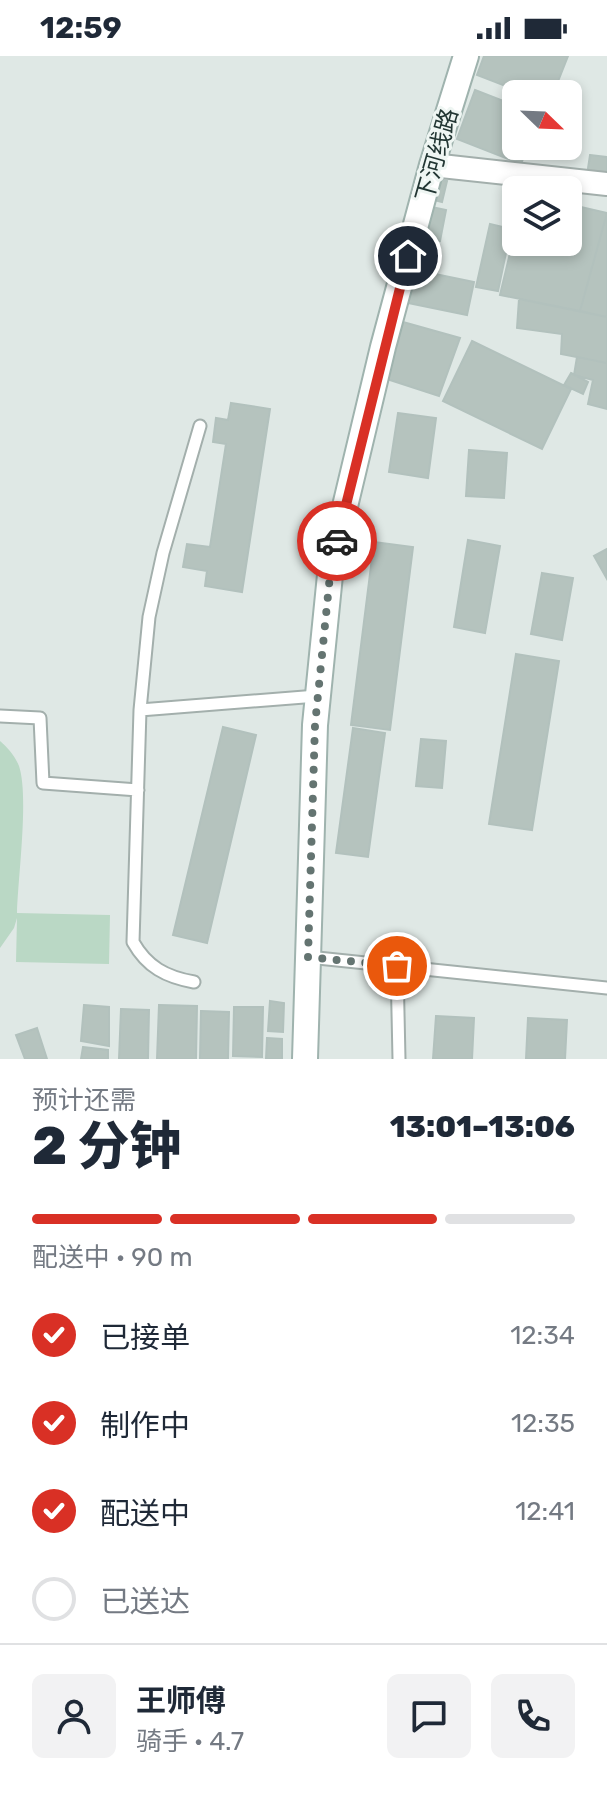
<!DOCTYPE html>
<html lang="zh">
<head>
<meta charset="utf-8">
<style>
  :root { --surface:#fff; --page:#f2f2f3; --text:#1f2937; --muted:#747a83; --line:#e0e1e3; --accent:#d93025 }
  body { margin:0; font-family:Rubik,"Noto Sans SC",sans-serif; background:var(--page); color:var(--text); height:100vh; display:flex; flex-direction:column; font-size:30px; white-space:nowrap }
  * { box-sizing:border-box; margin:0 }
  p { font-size:26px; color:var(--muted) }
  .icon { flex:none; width:44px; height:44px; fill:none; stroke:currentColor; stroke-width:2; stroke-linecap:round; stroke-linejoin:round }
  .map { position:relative; height:1003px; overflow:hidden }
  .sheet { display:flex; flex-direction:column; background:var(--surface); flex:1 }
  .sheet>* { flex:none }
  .needle { width:52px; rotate:113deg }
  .tools { position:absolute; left:502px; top:24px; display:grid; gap:16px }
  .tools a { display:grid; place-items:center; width:80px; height:80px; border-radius:12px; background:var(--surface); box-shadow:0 4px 12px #0003; font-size:40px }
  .pin { position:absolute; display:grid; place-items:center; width:68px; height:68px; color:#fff; margin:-34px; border:4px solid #fff; border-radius:50%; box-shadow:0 2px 8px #0007 }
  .courier { position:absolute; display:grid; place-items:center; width:80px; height:80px; margin:-40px; border:6px solid #d93025; border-radius:50%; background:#fff; color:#222; box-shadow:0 2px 10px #0007 }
  .headline em { font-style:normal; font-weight:800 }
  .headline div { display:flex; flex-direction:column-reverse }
  .headline { display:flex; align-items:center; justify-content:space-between; height:136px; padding:0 32px }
  h1 { font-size:52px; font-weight:800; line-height:60px }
  .bar { display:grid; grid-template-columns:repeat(4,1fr); gap:12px 8px; align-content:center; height:96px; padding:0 32px }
  .bar i { height:10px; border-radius:6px; background:var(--line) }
  .bar .selected { background:var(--accent) }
  .bar p { grid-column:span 4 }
  .line { display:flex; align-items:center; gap:20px; padding:0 32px; border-top:2px solid var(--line) }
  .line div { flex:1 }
  .round { display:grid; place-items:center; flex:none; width:84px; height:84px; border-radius:12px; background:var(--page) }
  ol { padding:0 32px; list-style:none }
  li { display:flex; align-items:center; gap:24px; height:88px }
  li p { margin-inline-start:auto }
  li .icon { padding:8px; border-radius:50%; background:var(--accent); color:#fff; stroke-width:4 }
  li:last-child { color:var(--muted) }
  li i { width:44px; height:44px; border:4px solid var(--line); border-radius:50% }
  .status { display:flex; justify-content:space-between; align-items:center; height:56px; padding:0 40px; background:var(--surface); direction:ltr }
  .status svg { height:22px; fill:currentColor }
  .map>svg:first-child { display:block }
  .green { fill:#bad8c5 }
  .building { fill:#b5c3be; stroke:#b2c1bd; stroke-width:2 }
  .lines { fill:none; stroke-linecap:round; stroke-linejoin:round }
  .lane-casing { stroke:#a3afac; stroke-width:15 }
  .street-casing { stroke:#a3afac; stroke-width:26 }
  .secondary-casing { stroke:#9fb3ae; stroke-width:28 }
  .lane { stroke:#fff; stroke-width:11 }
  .street { stroke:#fff; stroke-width:22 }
  .secondary { stroke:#fff; stroke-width:24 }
  .done { stroke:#647471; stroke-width:8; stroke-dasharray:0 14.4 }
  .route { stroke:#d93025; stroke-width:10 }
  .labels { text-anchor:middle; stroke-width:6; stroke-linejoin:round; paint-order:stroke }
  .street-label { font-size:24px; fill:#223633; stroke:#eff6f3 }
</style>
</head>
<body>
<div class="status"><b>12:59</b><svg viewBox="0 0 49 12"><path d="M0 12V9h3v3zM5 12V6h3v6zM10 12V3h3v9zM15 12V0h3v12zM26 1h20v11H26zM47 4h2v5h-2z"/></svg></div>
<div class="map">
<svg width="607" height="1003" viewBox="0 0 607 1003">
  <rect width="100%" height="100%" fill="#dfe8e5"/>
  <path class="green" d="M0 685C8 692 15 700 19 710 29 740 18 821 17 857L110 859 109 908 16 906 17 862 14 872 0 892Z"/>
  <path class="building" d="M484 0H568L553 38H526L477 19Z
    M475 34 516 50V90H528L521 108 457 83Z
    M590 99 607 101V122L587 119Z
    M434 122 447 125 442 146 430 143Z
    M568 148 607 157 580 255 500 239 516 172V186H568Z
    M427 150 446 154 440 185 421 181Z
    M607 157V261L580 255Z
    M490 168 511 173 498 235 476 231Z
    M417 204 437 208 435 218 474 226 467 259 408 247Z
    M519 243 607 261V307L561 298 562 278 517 272Z
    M403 266 460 282 439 340 387 323Z
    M472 285 571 333 542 393 443 345Z
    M577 301 607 307V353L588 348 593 324 574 319Z
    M571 317 588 326 583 338 564 329Z
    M231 347 270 353 242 536 205 530 207 515 183 511 187 488 210 491 226 388 213 386 216 362 228 364Z
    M398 357 436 362 428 422 389 416Z
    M469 394 507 397 504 442 466 440Z
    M468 484 500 490 485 577 454 571Z
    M374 486 413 491 390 674 351 669Z
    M607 493V523L594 500Z
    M542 517 573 522 562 584 531 578Z
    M516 598 559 605 532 774 489 768Z
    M223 671 256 679 207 887 173 879Z
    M353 672 385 677 368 801 336 797Z
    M421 683 446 685 442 732 416 730Z
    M270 945 284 947 283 976 268 975Z
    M84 949 109 951V990L81 985Z
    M159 949 197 950 196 1003H157Z
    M234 951H263L262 1001 233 1000Z
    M121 953 149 954 148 1003H119Z
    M201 955 229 956 228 1003H200Z
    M436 960 474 962 472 1003H433Z
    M528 962 567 964 565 1003H526Z
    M37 972 47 1003H25L16 979Z
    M267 982 282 983V1003H266Z
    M83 991 108 994V1003H81Z"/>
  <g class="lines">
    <defs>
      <path id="lane" d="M140 654 149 561 163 497 200 370
        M0 660 40 662 43 727 138 734
        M308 901 607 932
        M397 910 399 1003
        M194 926C166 921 147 911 133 886L140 654 317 640"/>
      <path id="street" d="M432 109 607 128"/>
      <path id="secondary" d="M305 1003 315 669 331 509 383 291 432 109 466 0"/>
    </defs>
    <use href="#lane" class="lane-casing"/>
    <use href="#street" class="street-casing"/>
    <use href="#secondary" class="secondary-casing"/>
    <use href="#lane" class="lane"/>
    <use href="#street" class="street"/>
    <use href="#secondary" class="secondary"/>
  </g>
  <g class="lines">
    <path class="done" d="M337 485 331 509 315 669 308 901 397 910"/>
    <path class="route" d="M337 485 408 200"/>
  </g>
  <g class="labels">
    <g class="street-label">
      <text transform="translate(437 99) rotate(-74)" y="8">下河线路</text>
    </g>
  </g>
</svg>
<div class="tools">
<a><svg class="needle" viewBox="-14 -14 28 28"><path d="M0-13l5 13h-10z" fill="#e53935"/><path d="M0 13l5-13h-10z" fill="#747a83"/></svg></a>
<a><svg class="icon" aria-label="layers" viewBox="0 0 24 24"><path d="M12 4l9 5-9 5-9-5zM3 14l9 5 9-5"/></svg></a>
</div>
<div class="pin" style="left:397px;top:910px;background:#ea580c"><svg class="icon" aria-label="bag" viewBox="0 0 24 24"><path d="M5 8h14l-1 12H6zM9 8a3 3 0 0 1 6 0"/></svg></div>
<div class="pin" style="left:408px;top:200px;background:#1f2937"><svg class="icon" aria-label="home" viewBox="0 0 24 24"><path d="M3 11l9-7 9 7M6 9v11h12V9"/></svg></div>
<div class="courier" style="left:337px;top:485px"><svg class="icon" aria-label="car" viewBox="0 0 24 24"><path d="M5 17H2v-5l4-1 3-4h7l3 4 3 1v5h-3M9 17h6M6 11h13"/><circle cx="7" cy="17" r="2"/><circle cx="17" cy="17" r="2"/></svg></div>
</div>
<section class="sheet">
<div class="headline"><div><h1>2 分钟</h1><p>预计还需</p></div><em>13:01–13:06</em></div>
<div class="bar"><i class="selected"></i><i class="selected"></i><i class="selected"></i><i></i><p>配送中 · 90 m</p></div>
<ol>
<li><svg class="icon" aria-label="check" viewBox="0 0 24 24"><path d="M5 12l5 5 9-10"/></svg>已接单<p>12:34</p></li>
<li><svg class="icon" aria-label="check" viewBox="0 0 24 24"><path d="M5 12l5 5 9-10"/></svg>制作中<p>12:35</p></li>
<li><svg class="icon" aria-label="check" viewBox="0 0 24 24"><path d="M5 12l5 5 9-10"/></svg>配送中<p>12:41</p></li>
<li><i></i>已送达</li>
</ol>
<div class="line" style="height:144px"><a class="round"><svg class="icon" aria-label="person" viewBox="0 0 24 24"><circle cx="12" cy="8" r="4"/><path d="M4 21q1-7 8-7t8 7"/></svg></a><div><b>王师傅</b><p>骑手 · 4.7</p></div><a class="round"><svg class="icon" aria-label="chat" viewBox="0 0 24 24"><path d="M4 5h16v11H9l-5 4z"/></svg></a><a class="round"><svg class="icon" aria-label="phone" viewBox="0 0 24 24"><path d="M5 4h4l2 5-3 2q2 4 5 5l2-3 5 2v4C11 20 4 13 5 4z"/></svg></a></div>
</section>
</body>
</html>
